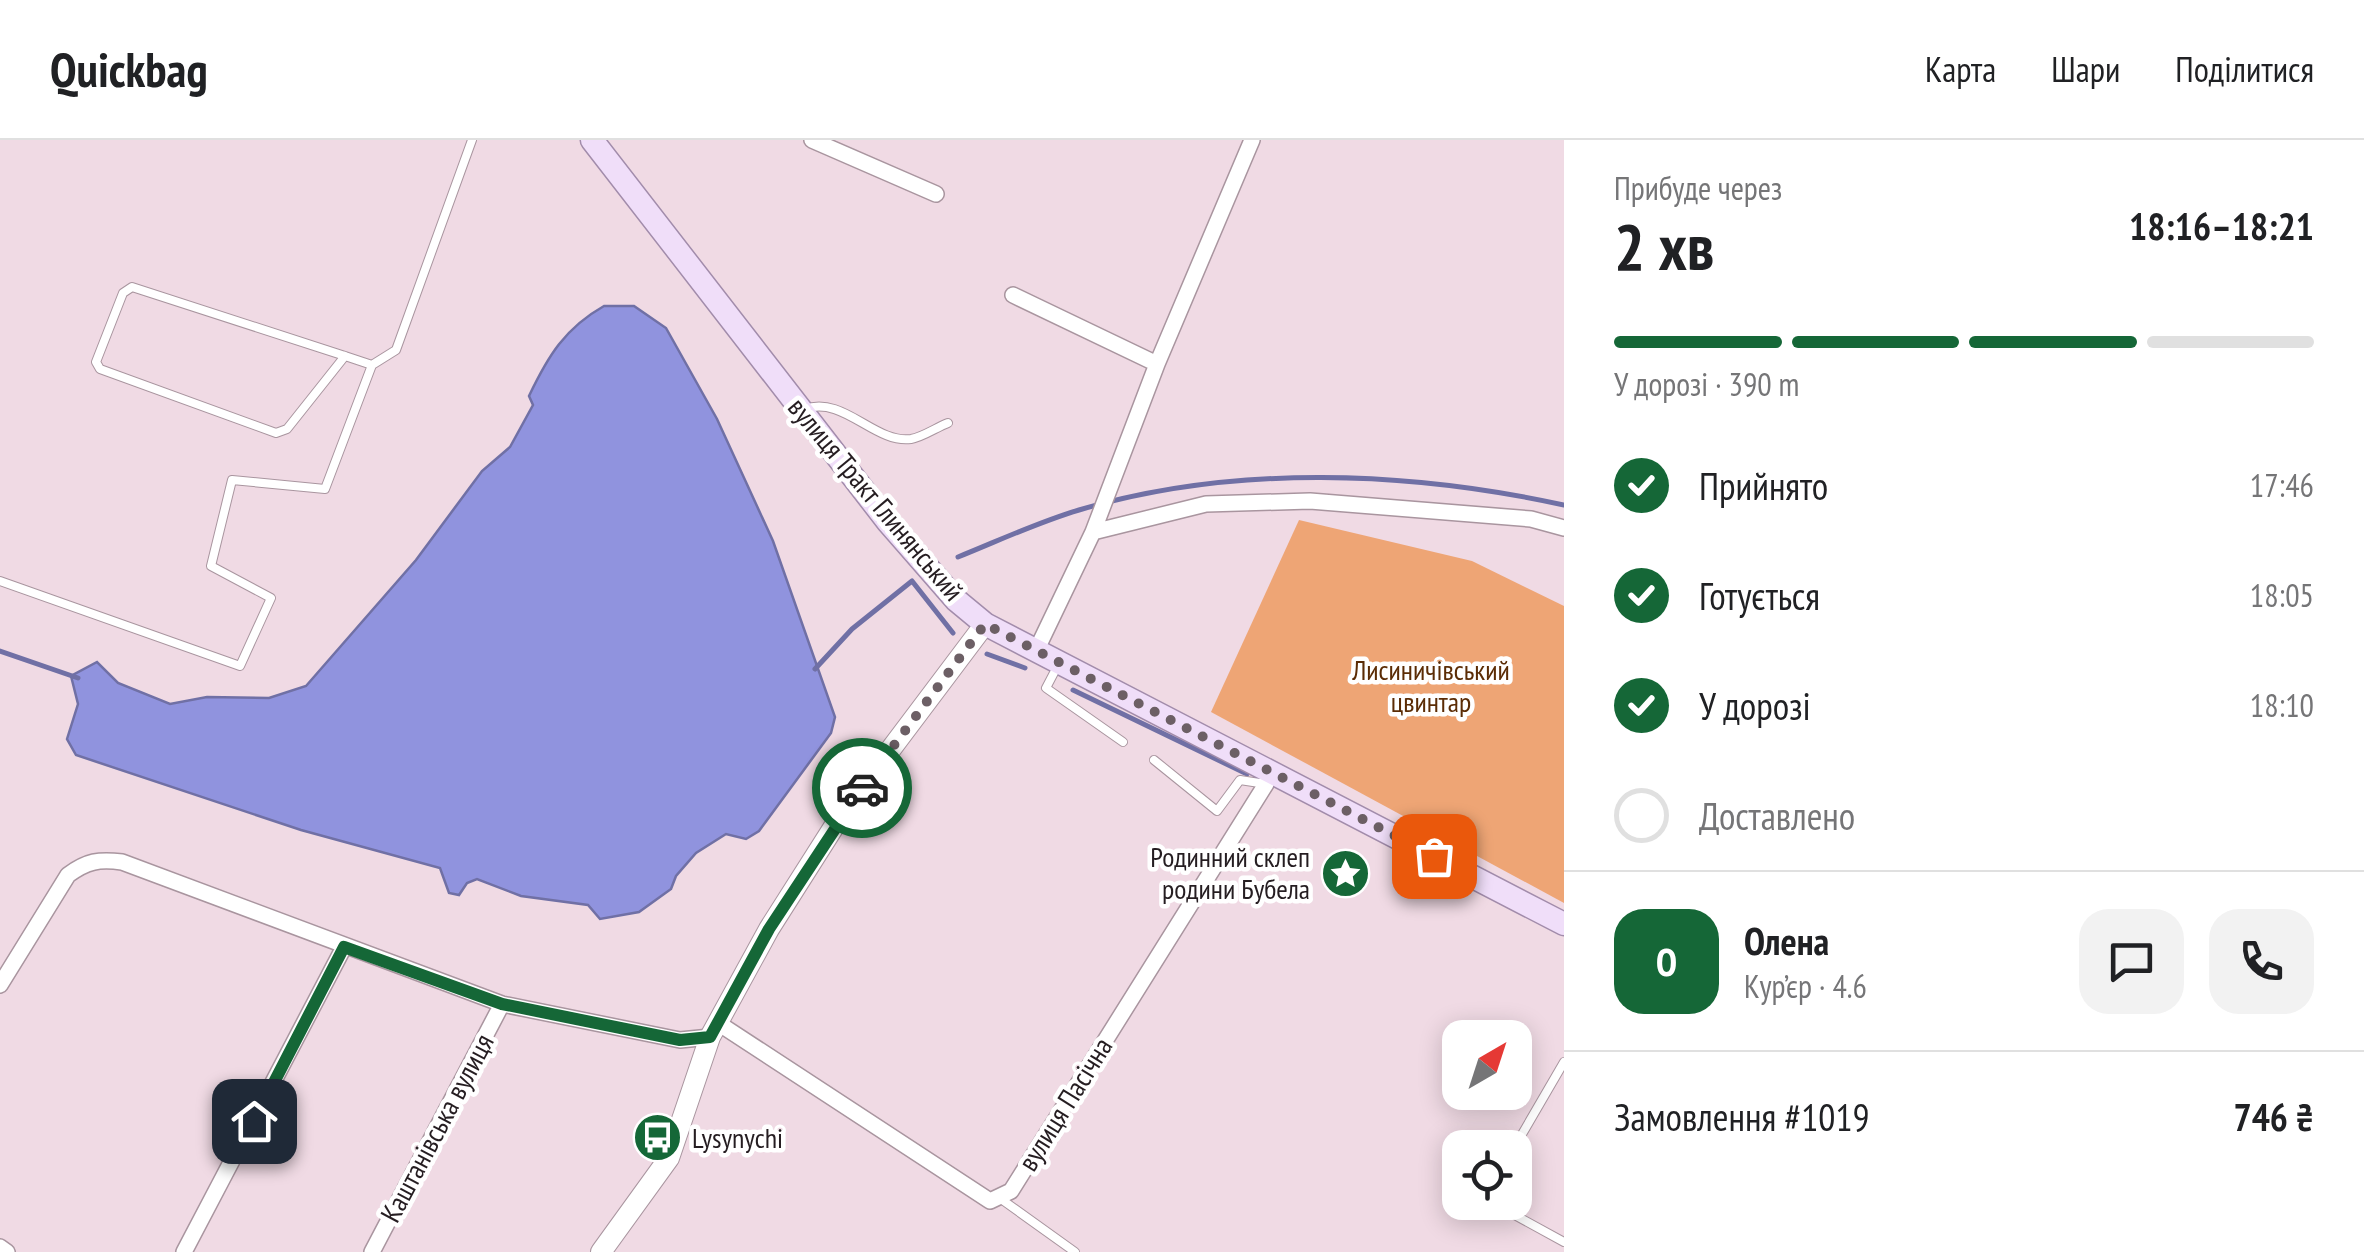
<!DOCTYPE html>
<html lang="uk">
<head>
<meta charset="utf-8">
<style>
  :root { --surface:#fff; --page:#f2f2f2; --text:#202124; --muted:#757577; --line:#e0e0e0; --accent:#156737 }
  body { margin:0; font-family:"PT Sans Narrow",sans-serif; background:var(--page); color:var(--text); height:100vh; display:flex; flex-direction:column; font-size:38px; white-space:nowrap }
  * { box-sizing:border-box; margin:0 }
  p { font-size:32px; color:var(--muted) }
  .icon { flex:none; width:55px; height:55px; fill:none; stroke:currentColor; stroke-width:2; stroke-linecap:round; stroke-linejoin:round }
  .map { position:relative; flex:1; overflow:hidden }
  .side { display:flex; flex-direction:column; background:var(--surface); width:800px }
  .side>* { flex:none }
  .needle { width:65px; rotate:39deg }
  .fabs { position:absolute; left:1442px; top:880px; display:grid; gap:20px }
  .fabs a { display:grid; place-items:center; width:90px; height:90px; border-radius:20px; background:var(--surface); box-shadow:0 5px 25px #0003; font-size:50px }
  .pin { position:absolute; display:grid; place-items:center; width:85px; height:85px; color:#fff; margin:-42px; border-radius:20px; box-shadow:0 5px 15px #0006 }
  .courier { position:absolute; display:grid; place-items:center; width:100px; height:100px; margin:-50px; border:8px solid #156737; border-radius:50%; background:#fff; color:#222; box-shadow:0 2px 12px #0007 }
  .overview em { font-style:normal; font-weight:800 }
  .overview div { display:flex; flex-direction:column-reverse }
  .overview { display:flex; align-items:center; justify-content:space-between; height:170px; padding:0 50px }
  h1 { font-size:65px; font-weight:800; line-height:75px }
  .bar { display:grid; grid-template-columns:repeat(4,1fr); gap:15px 10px; align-content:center; height:120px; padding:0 50px }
  .bar i { height:12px; border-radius:8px; background:var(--line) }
  .bar .on { background:var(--accent) }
  .bar p { grid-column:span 4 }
  .line { display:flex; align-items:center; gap:25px; padding:0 50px; border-top:2px solid var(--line) }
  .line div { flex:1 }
  .round { display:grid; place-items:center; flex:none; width:105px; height:105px; border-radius:30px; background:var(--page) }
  ol { padding:0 50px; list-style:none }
  li { display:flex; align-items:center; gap:30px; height:110px }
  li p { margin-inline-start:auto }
  li .icon { padding:10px; border-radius:50%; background:var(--accent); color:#fff; stroke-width:4 }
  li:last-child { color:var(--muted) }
  li i { width:55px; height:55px; border:5px solid var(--line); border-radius:50% }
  header { display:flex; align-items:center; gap:60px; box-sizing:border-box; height:140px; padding:0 50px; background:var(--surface); border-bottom:2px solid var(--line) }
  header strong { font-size:48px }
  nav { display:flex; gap:55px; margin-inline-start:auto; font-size:35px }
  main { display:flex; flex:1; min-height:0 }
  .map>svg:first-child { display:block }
  .green { fill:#eea575 }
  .water { fill:#9093de; stroke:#7070a5; stroke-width:2.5 }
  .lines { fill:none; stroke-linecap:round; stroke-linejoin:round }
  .stream { stroke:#7070a5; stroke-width:5 }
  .lane-casing { stroke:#a9959f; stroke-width:10 }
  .street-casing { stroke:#a9959f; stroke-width:18 }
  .secondary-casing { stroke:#a9959f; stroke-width:22 }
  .primary-casing { stroke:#a28cab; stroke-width:25 }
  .lane { stroke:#fff; stroke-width:8 }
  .street { stroke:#fff; stroke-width:15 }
  .secondary { stroke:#fff; stroke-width:20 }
  .primary { stroke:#f0def9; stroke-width:22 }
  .done { stroke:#6c5f65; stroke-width:10; stroke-dasharray:0 18 }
  .route { stroke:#156737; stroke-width:12 }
  .labels { text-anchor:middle; stroke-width:9; stroke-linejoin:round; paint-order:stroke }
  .street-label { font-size:28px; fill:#251d21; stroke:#fff }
  .park-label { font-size:28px; fill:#5b2c05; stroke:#fff }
  .poi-label { font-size:28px; fill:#251d21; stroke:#fff; text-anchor:end }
</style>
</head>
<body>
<header>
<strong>Quickbag</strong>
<nav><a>Карта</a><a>Шари</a><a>Поділитися</a></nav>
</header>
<main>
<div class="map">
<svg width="1564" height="1112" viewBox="0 0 1564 1112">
  <rect width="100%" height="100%" fill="#f0dae4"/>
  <path class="green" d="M1299 380 1472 421 1564 466V763L1211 572Z"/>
  <path class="water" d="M604 166H634L666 188 717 279 773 401 835 577 831 593 759 691 746 699 726 694 696 713 676 736 671 749 639 772 600 779 588 765 521 756 477 739 467 743 459 755 449 753 440 728 301 690 76 615 67 599 78 564 71 536 97 522 118 543 170 564 207 557 269 558 306 546 416 420 482 331 510 307 533 265 529 256C548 216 565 188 604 166Z"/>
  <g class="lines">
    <path class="stream" d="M958 417C998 401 1038 382 1079 370 1234 324 1408 331 1564 365
      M0 511 78 538
      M987 514 1025 528
      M815 529 852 489 912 441 953 493
      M1073 550 1247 634"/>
    <defs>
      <path id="lane" d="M345 216 287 289 276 293 100 229 96 222 123 153 132 147 345 216 372 225
        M805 269C843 255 875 304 911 299 923 297 937 287 948 283
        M0 441 240 526 271 458 211 426 232 340 325 349 372 225 396 210 472 0
        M1057 527 1046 548 1123 602
        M1154 620 1217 671 1240 640 1266 644
        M1514 1008 1564 922
        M1001 1059 1075 1112
        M1491 1062 1564 1102"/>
      <path id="street" d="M812 0 936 54
        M1013 155 1157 224
        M1093 392 1157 224 1252 0
        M1036 511 1093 392 1206 364 1310 361 1531 379 1564 388
        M0 845 68 735C87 721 99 719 122 722L502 864 680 900 710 897
        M718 883 990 1061 1011 1051 1266 644 1270 630
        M0 1107 7 1112
        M184 1112 344 807
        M372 1112 502 864"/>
      <path id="secondary" d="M601 1112 669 1018 710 897 769 789 842 674 985 484"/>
      <path id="primary" d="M592 0 888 382 956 460 985 484 1564 784"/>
    </defs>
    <use href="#lane" class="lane-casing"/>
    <use href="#street" class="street-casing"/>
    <use href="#secondary" class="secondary-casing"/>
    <use href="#primary" class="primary-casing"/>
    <use href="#lane" class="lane"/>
    <use href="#street" class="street"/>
    <use href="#secondary" class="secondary"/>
    <use href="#primary" class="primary"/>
  </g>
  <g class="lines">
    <path class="done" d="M862 648 985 484 1434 716"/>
    <path class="route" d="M254 981 344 807 502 864 680 900 710 897 769 789 862 648"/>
  </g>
  <defs>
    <symbol id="sight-disc" viewBox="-11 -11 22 22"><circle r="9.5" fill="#156737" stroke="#fff"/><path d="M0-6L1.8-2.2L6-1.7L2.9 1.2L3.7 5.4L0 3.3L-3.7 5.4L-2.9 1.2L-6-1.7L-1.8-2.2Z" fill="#fff"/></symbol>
    <symbol id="bus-disc" viewBox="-11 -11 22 22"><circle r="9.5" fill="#156737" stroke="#fff"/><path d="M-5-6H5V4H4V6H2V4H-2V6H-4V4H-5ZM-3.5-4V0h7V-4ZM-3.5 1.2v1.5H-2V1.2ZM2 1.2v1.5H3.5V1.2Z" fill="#fff"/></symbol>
  </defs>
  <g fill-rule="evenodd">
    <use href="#sight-disc" x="1318" y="706" width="55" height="55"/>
    <use href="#bus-disc" x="630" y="970" width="55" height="55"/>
  </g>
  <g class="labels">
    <g class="street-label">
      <text transform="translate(876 359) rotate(50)" y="10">вулиця Тракт Глинянський</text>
      <text transform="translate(1065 964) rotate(-58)" y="10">вулиця Пасічна</text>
      <text transform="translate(437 988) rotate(-62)" y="10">Каштанівська вулиця</text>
    </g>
    <g class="park-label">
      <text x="1431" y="540">Лисиничівський<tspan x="1431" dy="32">цвинтар</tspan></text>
    </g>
    <g class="poi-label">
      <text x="1310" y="727">Родинний склеп<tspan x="1310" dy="32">родини Бубела</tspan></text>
      <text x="692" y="1008" text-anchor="start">Lysynychi</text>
    </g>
  </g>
</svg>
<div class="fabs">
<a><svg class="needle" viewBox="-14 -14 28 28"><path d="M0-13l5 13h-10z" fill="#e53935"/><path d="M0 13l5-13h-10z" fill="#757577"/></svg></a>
<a><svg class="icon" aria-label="locate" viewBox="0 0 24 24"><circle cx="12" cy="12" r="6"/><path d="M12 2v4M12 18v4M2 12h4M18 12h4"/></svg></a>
</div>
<div class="pin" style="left:1434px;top:716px;background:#ea580c"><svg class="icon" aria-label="bag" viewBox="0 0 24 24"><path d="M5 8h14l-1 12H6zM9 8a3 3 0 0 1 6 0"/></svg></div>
<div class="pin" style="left:254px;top:981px;background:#1f2937"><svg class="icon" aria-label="home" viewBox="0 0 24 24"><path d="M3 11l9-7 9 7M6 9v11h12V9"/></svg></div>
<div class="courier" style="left:862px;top:648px"><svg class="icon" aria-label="car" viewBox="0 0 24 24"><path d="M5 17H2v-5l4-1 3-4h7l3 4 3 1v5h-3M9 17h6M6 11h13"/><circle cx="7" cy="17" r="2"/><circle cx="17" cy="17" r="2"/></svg></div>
</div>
<section class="side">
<div class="overview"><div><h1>2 хв</h1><p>Прибуде через</p></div><em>18:16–18:21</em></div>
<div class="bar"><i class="on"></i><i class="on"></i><i class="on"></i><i></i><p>У дорозі · 390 m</p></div>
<ol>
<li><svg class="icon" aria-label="check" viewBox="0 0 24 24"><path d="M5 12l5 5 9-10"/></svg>Прийнято<p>17:46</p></li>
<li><svg class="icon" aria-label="check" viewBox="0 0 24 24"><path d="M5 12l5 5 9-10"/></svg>Готується<p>18:05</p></li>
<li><svg class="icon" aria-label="check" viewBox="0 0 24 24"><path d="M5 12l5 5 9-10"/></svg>У дорозі<p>18:10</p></li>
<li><i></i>Доставлено</li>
</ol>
<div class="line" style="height:180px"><b class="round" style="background:var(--accent);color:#fff">О</b><div><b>Олена</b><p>Кур’єр · 4.6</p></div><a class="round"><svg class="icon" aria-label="chat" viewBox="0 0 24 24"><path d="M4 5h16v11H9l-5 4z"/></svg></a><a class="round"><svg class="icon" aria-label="phone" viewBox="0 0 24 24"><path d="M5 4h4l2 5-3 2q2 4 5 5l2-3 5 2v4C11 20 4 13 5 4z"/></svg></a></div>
<div class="line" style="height:130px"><div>Замовлення #1019</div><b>746 ₴</b></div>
</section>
</main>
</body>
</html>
